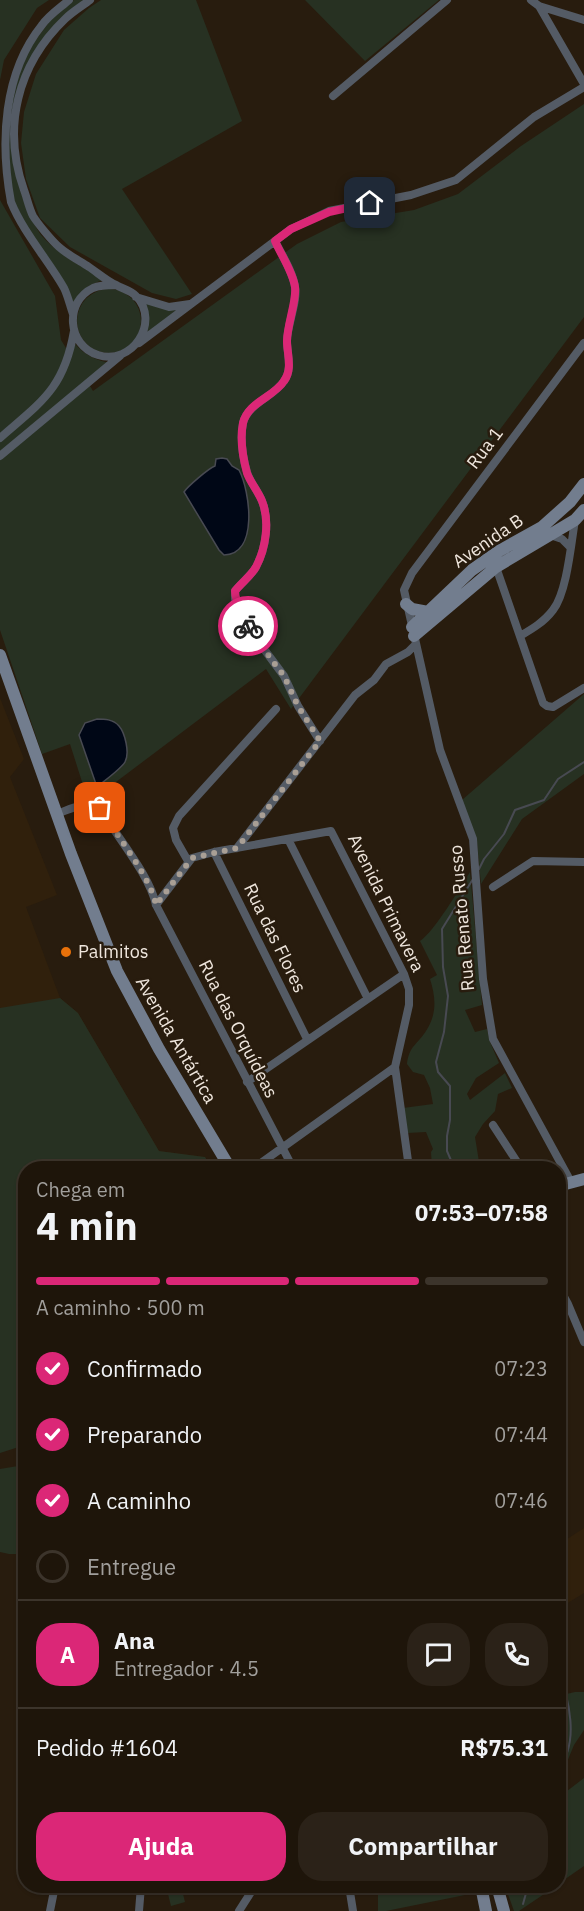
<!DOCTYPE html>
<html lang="pt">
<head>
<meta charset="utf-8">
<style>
  :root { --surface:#1e150a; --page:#2b2218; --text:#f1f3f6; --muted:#a19f9c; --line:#3c342b; --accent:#db2777 }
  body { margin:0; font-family:"IBM Plex Sans",sans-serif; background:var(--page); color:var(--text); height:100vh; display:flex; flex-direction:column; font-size:22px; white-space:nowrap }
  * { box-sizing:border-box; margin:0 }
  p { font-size:20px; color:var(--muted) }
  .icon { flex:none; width:33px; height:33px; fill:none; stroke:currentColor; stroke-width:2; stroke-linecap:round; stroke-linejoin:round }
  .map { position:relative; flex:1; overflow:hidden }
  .panel { position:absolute; left:18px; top:1161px; width:548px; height:732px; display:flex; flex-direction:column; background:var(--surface); border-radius:24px; box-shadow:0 2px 4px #0004,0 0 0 2px var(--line) }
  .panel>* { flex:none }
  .pin { position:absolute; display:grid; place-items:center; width:51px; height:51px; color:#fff; margin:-26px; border-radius:12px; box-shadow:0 3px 9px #0006 }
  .courier { position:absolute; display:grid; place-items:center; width:60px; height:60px; margin:-30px; border:4px solid #db2777; border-radius:50%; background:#fff; color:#222; box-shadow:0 2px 8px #0007 }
  .headline em { font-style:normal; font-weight:700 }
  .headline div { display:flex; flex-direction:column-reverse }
  .headline { display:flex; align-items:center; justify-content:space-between; height:102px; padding:0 18px }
  h1 { font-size:39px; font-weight:700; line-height:45px }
  .bar { display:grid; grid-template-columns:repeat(4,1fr); gap:9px 6px; align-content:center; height:72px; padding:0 18px }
  .bar i { height:8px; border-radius:4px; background:var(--line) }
  .bar .selected { background:var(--accent) }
  .bar p { grid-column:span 4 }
  .line { display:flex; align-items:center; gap:15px; padding:0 18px; border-top:2px solid var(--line) }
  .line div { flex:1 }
  .round { display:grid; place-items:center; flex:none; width:63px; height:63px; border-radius:24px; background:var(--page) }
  ol { padding:0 18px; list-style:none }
  li { display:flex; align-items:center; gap:18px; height:66px }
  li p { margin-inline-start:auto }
  li .icon { padding:6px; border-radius:50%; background:var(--accent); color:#fff; stroke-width:4 }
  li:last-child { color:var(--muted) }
  li i { width:33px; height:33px; border:3px solid var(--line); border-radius:50% }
  .button { display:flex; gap:12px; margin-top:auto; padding:12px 18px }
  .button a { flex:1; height:69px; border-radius:24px; background:var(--accent); color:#fff; font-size:24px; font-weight:700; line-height:69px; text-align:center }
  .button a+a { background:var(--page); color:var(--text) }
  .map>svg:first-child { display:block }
  .built { fill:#30200c }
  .green { fill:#273122 }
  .water { fill:#000716; stroke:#484a52; stroke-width:1.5 }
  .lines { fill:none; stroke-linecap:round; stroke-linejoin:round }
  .stream { stroke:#484a52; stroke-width:2 }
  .street { stroke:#545b65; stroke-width:8 }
  .secondary { stroke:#727d8e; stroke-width:12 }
  .done { stroke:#a99f95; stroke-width:6; stroke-dasharray:0 10.8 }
  .route { stroke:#db2777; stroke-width:8 }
  .food-dot { fill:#e8710a; stroke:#281c0e; stroke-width:2 }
  .labels { text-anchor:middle; stroke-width:5; stroke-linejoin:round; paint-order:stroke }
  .street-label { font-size:18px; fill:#efe6dd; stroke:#281c0e }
  .poi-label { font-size:18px; fill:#efe6dd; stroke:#281c0e; text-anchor:start }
</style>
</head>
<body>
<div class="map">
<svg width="584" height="1911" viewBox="0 0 584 1911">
  <rect width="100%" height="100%" fill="#281c0e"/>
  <path class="built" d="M0 698 24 759 10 777 57 895 26 907 60 998 78 1013 159 1151 205 1157 212 1168H26L0 1350Z
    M584 1528V1593L558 1609V1545Z"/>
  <path class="green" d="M0 0H49L37 8 4 60 0 80Z
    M74 0H84C74 7 64 14 56 23 3 79 0 173 41 235 58 255 83 267 104 280 89 284 81 290 73 303L65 283 31 233 20 214 12 196 3 119 28 50 50 21Z
    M101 0H196L242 121 122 189 192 294 176 299 152 293 70 247 40 218 26 179 21 143 24 112 36 74 64 30 89 8Z
    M305 0H439L365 61Z
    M584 104V317L291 709 266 669 96 797 84 788 70 744 42 754 0 630V200L55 296 61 340 71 356 75 344C85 355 95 360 110 363L87 381 93 391 297 244 341 222 414 210 458 194 521 146Z
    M77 321a32 32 0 1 1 64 0a32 32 0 1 1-64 0Z
    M145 301 184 308 146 336 149 320Z
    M584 694V774L522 819 481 884 477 842 462 800Z
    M470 872 482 1005 465 1010 475 1032 487 1029 490 1042 499 1063 476 1078 467 1094 470 1100 505 1073 512 1088 498 1094 495 1111 483 1124 475 1137 480 1168H432L431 1152 433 1149 426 1132 407 1133 403 1108 433 1104 430 1088 424 1075 413 1072 407 1064C409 1046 417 1045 426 1031 437 1014 436 998 430 979L437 975 420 941C434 932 460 888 470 872Z
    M60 998 78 1013 159 1151 205 1157 212 1168H26L25 1445 0 1453V1008Z
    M18 1466 25 1468V1554H9L0 1552V1469Z
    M575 1692H584V1730L574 1745 562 1774 558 1777V1696Z
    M584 1778V1866L558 1884V1798Z
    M166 1886H181L185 1902 171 1906Z
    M378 1886H462L465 1895 386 1911H378Z
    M505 1886H556L519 1911H514Z"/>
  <path class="water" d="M222 458 227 459 232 466 239 470C250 491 259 554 224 555L219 550 184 492C187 487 209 468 215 466L216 459Z
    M97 719C104 719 113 719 119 726 125 733 130 753 125 762 121 769 104 781 97 787L79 735 85 723Z"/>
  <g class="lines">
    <path class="stream" d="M479 869 484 859 504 834 515 810 544 800 558 779 584 762
      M459 1168 453 1165 447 1151V1136L450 1120V1086L438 1072 436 1062 444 1032 448 996 443 967 442 929 473 879
      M558 1671C569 1698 580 1744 558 1768
      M523 1904 528 1886"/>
    <path class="street" d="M69 0C60 8 49 15 42 25 3 73 0 143 11 202 23 232 48 260 64 288 68 296 70 306 73 314
      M90 0C82 6 72 12 65 19 17 65 2 128 24 190 27 198 29 208 33 216 38 224 52 241 59 247 68 255 80 261 89 267 98 273 107 281 116 285 123 289 130 290 136 296 161 322 132 366 98 355 67 345 64 302 93 288 100 285 108 285 116 285
      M531 0 539 6 584 20
      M539 6 584 84
      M333 96 447 0
      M275 241C282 255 293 272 295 287 298 300 287 326 287 341 287 354 293 369 284 381 274 397 248 403 243 423 240 438 243 458 247 472 250 482 258 491 262 501 270 521 266 548 256 567 251 576 241 583 235 591V599L246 617 249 629 284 676 298 706 320 741
      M136 297 169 307 190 304
      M139 343 291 229 329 211 411 195 456 180 534 117 584 87
      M0 438C41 402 64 389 74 331
      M0 456 120 356
      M550 535 562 539 570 547
      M496 567 543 703 547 706 553 707 584 688
      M520 636C532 629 544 622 553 610 567 592 571 544 575 520
      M57 814C73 808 83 801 100 808 116 836 150 875 156 905L293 1168
      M288 839 367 997
      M237 848 355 695 374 680 386 664 408 652 416 644
      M214 852 307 1039
      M188 861 176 840 173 828 179 816 276 709
      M493 887 533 861 584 862
      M156 905 192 858 214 852 331 831 404 974 409 989V1005L395 1067 409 1168
      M247 1082 404 974
      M493 1125 521 1168
      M254 1168 395 1067
      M571 1182 493 1039 483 979 473 839 440 750 404 590 412 573 584 343
      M558 1286 568 1304 584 1342
      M349 1886 353 1911
      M50 1911 55 1886
      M139 1911 141 1886
      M239 1911 255 1886"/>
    <path class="secondary" d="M406 604 412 609 428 612
      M412 627 472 570 499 551 542 527 570 502 584 484
      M414 636 496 567 575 520 584 510
      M0 655 71 854 117 971 159 1049 230 1168
      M558 1186 584 1179
      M481 1886 486 1911
      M497 1886 504 1911"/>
  </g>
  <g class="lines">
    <path class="done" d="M100 808C116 835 150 876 156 905L192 858 237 848 320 741 298 706 284 676 253 635 248 626"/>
    <path class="route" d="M248 626C245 614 235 604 235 591 241 583 251 576 256 567 266 548 270 521 262 501 258 491 250 482 247 473 243 458 240 438 243 423 248 402 274 397 284 381 293 369 287 354 287 341 287 325 297 300 295 287 293 272 281 255 275 241L291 229 329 212 370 203"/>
  </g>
  <circle class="food-dot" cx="66" cy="952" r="6"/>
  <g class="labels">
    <g class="street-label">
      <text transform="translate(485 448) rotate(-53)" y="6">Rua 1</text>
      <text transform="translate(488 541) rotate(-34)" y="6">Avenida B</text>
      <text transform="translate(386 903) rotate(64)" y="6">Avenida Primavera</text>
      <text transform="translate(462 918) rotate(-95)" y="6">Rua Renato Russo</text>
      <text transform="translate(275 938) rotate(64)" y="6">Rua das Flores</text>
      <text transform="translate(238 1029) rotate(63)" y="6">Rua das Orquídeas</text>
      <text transform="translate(176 1040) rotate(60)" y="6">Avenida Antártica</text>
    </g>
    <g class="poi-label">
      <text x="78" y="958">Palmitos</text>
    </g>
  </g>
</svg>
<div class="pin" style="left:100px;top:808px;background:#ea580c"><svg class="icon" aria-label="bag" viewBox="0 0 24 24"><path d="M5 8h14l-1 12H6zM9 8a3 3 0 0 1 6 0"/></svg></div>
<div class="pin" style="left:370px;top:203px;background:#1f2937"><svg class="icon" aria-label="home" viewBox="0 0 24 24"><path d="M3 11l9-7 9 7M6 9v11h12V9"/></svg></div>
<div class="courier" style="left:248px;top:626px"><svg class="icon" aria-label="bike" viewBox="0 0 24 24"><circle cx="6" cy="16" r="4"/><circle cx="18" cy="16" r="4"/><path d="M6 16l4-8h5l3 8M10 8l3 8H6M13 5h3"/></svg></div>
<section class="panel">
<div class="headline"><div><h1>4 min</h1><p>Chega em</p></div><em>07:53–07:58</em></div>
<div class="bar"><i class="selected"></i><i class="selected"></i><i class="selected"></i><i></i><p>A caminho · 500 m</p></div>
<ol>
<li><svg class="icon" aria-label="check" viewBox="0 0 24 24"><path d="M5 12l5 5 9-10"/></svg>Confirmado<p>07:23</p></li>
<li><svg class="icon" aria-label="check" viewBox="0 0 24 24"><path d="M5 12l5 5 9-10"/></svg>Preparando<p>07:44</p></li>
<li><svg class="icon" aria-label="check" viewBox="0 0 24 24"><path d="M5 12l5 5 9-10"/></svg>A caminho<p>07:46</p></li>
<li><i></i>Entregue</li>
</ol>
<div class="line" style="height:108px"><b class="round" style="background:var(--accent);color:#fff">A</b><div><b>Ana</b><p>Entregador · 4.5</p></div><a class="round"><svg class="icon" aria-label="chat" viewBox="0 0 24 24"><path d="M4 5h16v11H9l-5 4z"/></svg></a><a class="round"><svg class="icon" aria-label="phone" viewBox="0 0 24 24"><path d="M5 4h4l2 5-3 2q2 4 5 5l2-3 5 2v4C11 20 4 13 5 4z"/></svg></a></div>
<div class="line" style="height:78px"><div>Pedido #1604</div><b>R$75.31</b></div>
<div class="button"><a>Ajuda</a><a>Compartilhar</a></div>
</section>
</div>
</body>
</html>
